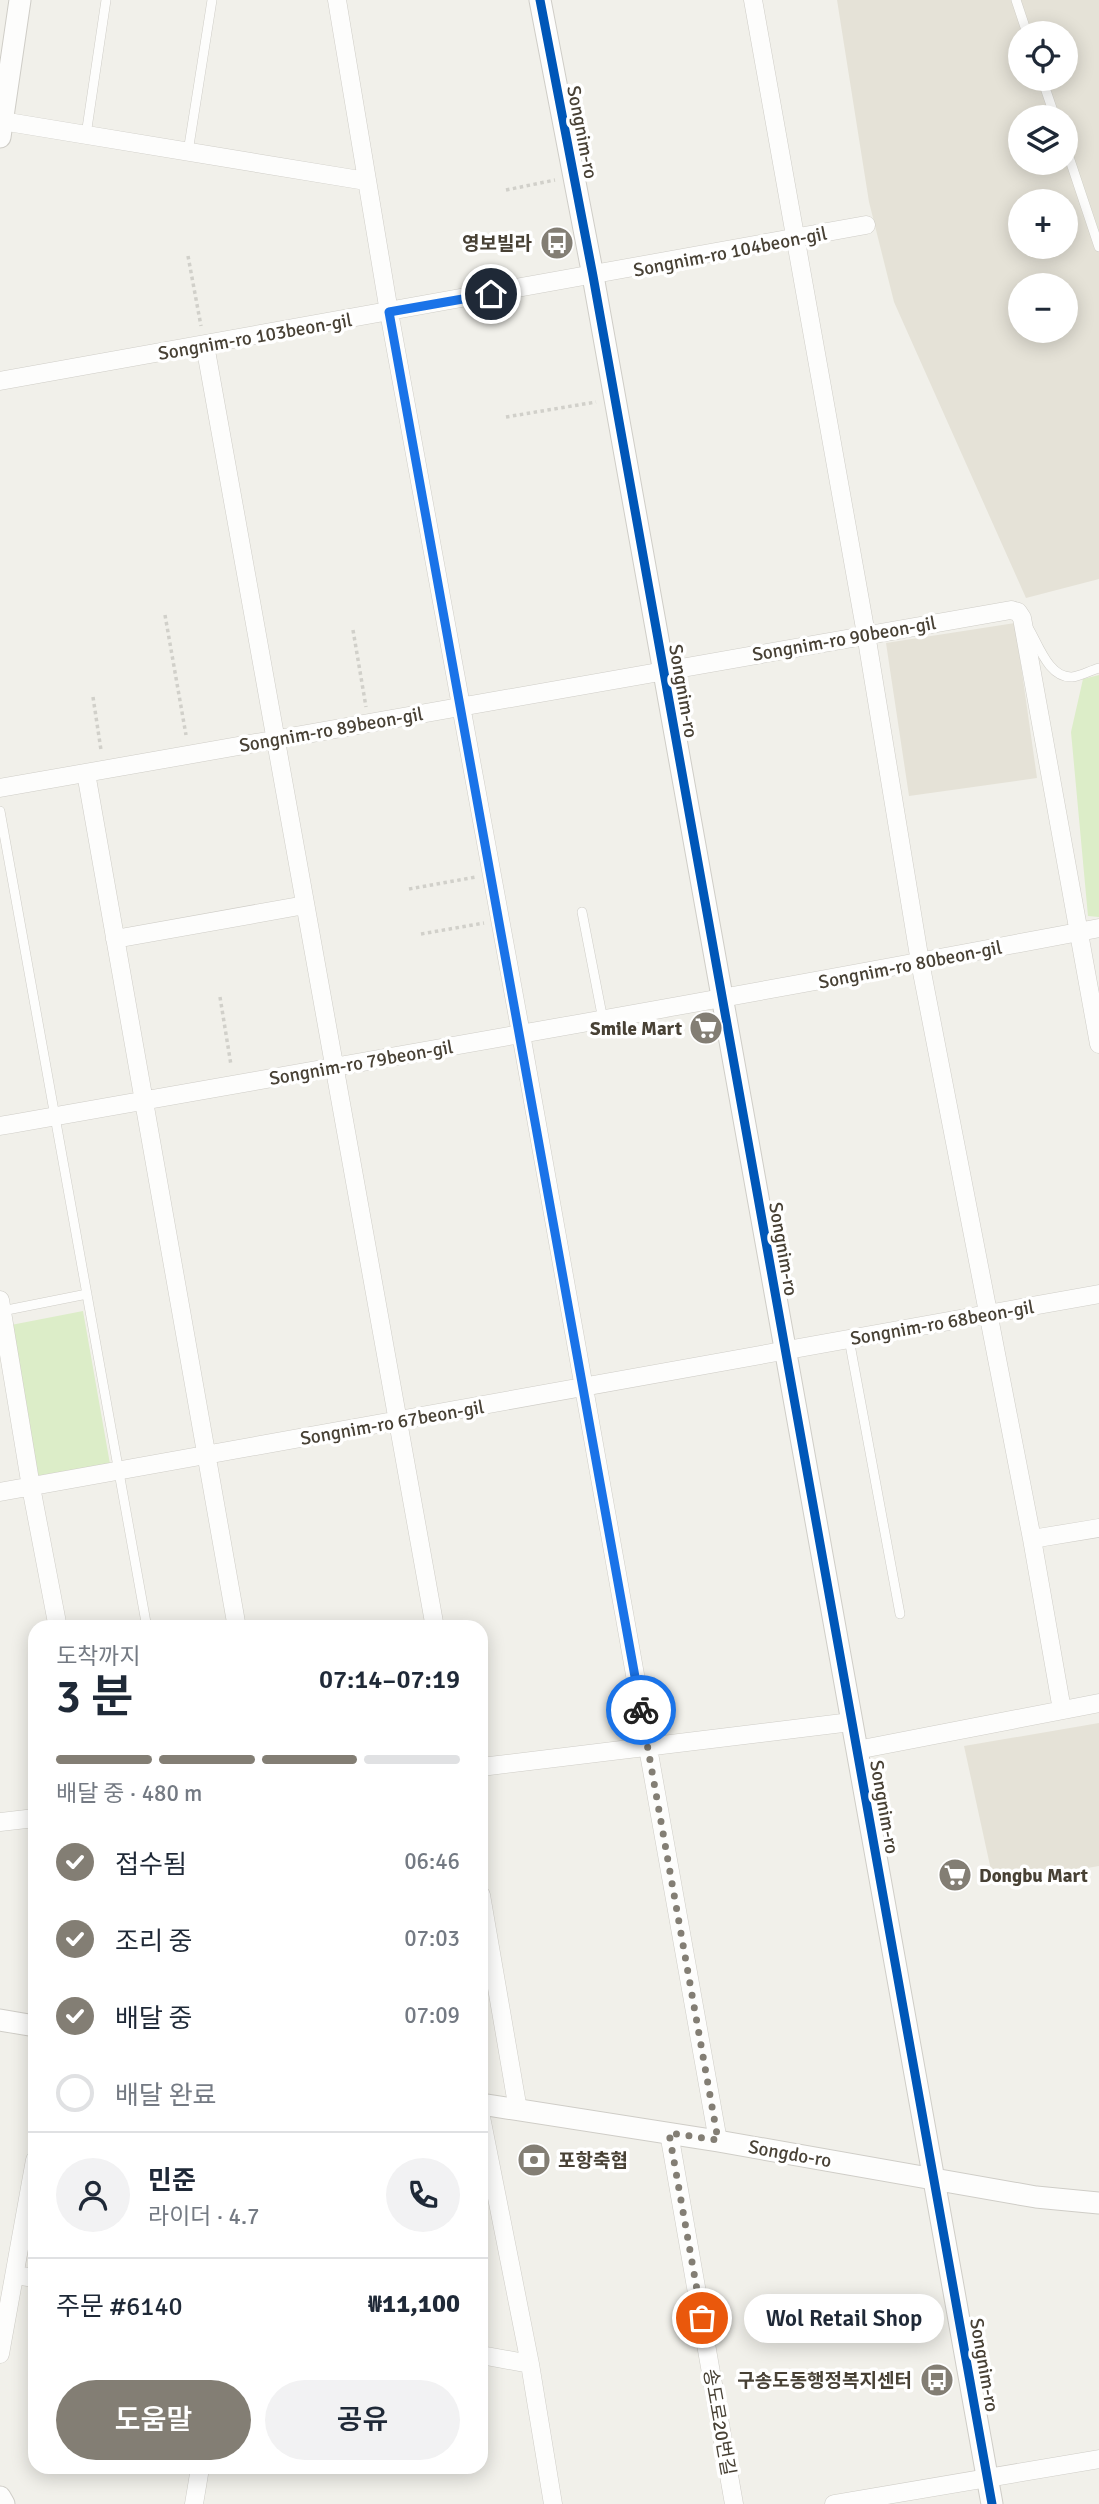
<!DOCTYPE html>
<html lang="ko">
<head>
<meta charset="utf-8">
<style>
  :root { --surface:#fff; --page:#f2f2f3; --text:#1f2937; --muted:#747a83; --line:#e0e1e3; --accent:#837e74 }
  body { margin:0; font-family:Signika,"Noto Sans KR",sans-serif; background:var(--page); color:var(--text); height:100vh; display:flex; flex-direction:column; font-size:26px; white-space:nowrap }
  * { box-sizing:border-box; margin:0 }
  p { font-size:23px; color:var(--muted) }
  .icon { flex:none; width:38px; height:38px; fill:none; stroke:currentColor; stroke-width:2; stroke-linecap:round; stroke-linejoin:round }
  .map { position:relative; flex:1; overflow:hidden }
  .sheet { position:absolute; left:28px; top:1620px; width:460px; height:854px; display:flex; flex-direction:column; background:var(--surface); border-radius:21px; box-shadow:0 4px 18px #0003 }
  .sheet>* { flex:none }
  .tools { position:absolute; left:1008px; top:21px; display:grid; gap:14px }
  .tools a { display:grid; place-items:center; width:70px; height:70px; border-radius:50%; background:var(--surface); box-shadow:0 4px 18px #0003; font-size:35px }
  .pin { position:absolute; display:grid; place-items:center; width:60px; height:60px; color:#fff; margin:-30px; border:4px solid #fff; border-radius:50%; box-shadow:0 2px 7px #0007 }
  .courier { position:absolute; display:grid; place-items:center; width:70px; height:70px; margin:-35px; border:5px solid #1a73e8; border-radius:50%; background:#fff; color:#222; box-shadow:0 2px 9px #0007 }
  .bubble { position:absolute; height:49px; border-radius:24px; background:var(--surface); box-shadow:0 4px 18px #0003; font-size:23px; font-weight:600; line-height:49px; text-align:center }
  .headline em { font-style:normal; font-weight:600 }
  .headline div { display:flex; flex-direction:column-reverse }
  .headline { display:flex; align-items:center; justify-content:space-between; height:119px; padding:0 28px }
  h1 { font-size:46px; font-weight:600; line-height:52px }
  .bar { display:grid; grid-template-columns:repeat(4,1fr); gap:10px 7px; align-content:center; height:84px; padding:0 28px }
  .bar i { height:9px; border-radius:5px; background:var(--line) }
  .bar .active { background:var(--accent) }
  .bar p { grid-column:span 4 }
  .line { display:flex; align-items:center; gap:18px; padding:0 28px; border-top:2px solid var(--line) }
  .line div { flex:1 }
  .round { display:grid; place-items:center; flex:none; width:74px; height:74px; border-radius:37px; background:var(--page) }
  ol { padding:0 28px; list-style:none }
  li { display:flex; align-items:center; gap:21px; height:77px }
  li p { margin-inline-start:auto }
  li .icon { padding:7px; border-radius:50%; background:var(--accent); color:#fff; stroke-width:4 }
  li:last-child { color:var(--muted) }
  li i { width:38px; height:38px; border:4px solid var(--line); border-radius:50% }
  .button { display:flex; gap:14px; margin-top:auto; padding:14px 28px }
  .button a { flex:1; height:80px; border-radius:42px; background:var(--accent); color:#fff; font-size:28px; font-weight:600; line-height:80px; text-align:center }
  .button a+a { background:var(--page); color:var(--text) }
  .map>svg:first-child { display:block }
  .residential { fill:#e5e2d7; fill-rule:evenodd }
  .green { fill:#dcedc8 }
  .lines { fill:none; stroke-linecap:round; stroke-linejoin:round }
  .service-casing { stroke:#cfcdc7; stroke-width:10 }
  .minor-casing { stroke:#cfcdc7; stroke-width:19 }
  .tertiary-casing { stroke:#cfcdc7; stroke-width:23 }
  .path { stroke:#d1d0ca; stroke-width:3.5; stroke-dasharray:3.5 3.5; stroke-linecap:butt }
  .service { stroke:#fdfdfc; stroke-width:9 }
  .minor { stroke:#fdfdfc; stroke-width:18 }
  .tertiary { stroke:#fdfdfc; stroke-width:21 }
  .cycleway-casing { stroke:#fff; stroke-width:13 }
  .cycleway { stroke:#0057b8; stroke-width:9 }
  .done { stroke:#837e74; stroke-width:7; stroke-dasharray:0 12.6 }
  .route { stroke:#1a73e8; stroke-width:9 }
  .labels { text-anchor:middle; stroke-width:7; stroke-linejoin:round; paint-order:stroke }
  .street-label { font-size:19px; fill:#484135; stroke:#fff }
  .poi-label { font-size:19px; font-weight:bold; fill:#484135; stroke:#fff; text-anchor:end }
</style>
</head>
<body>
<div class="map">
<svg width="1099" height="2504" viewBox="0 0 1099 2504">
  <rect width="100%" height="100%" fill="#f1f0ea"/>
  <path class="residential" d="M837 0H1099V579L1026 598 894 302 869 202ZM1020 33H1066V79H1020ZM1020 117H1066V163H1020ZM1020 201H1066V247H1020ZM1020 285H1066V331H1020Z
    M1015 623 1037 778 909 796 886 643Z
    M1099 1723V1866L994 1884 964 1746Z"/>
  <path class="green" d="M1099 675V917L1088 916 1071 732 1083 679Z
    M83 1311 110 1464 37 1476 11 1325Z"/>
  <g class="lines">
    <defs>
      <path id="service" d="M1016 0 1027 33
        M1042 79 1055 117
        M86 135 106 0
        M1066 148 1099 247
        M188 152 212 0
        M1029 629C1039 646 1049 678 1072 677 1081 676 1091 670 1099 668
        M0 811 147 1628
        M582 912 603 1020
        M2 1311 87 1294
        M849 1339 900 1614"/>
      <path id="minor" d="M337 0 389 312 521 1034 718 2141
        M753 0 866 634 920 962 1032 1539 1062 1710
        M2 121 366 181
        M205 345 435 1628
        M0 381 866 225
        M86 773 237 1628
        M0 788 1011 610 1018 612 1022 618 1099 1044
        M115 939 305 905
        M0 1126C366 1061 733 998 1099 928
        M0 1300 31 1487 58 1628
        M0 1492 1099 1294
        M1032 1539 1099 1528
        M857 1750 1099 1703
        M481 1767 851 1722
        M0 1822 35 1818
        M481 1895 518 2110
        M481 2117 530 2364 553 2504
        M669 2133 734 2504
        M15 2275 35 2278
        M0 2354 35 2160
        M481 2355 530 2364
        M194 2504 200 2468
        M834 2504 1099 2459"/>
      <path id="tertiary" d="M540 0 593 276 992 2504
        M0 137 20 0
        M0 2020 35 2026
        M481 2104 718 2141 1036 2197 1099 2203
        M0 2497 4 2504"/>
    </defs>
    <use href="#service" class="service-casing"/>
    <use href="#minor" class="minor-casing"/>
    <use href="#tertiary" class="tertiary-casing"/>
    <path class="path" d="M506 190 555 180
      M188 256 201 326
      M506 417 596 402
      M165 615 186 735
      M353 630 366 707
      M93 697 101 750
      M409 889 476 877
      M421 934 484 923
      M220 997 231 1065"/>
    <use href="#service" class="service"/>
    <use href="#minor" class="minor"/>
    <use href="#tertiary" class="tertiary"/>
    <defs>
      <path id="cycleway" d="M540 0 593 276 992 2504"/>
    </defs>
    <use href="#cycleway" class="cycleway-casing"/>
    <use href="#cycleway" class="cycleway"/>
  </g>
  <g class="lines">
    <path class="done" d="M641 1710 718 2140 669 2133 702 2318"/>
    <path class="route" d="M491 294 389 312 641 1710"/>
  </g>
  <defs>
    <symbol id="bus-disc" viewBox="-11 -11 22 22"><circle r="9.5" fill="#837e74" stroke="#fff"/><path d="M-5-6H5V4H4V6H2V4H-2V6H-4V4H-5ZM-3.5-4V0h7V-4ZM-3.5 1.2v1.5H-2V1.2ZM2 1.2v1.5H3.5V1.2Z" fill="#fff"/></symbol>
    <symbol id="supermarket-disc" viewBox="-11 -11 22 22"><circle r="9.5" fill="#837e74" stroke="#fff"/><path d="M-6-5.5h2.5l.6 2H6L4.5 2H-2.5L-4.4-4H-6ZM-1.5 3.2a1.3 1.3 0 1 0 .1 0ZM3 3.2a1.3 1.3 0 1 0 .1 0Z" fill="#fff"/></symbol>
    <symbol id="bank-disc" viewBox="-11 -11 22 22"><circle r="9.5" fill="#837e74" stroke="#fff"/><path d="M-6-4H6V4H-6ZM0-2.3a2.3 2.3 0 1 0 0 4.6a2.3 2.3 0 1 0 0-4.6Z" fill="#fff"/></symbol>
  </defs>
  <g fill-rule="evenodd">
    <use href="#bus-disc" x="538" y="224" width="38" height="38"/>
    <use href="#supermarket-disc" x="687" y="1009" width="38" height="38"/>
    <use href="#supermarket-disc" x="936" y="1856" width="38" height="38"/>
    <use href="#bank-disc" x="515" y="2141" width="38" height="38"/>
    <use href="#bus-disc" x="918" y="2361" width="38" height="38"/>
  </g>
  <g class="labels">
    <g class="street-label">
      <text transform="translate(583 132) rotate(79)" y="7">Songnim-ro</text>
      <text transform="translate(730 251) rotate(-11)" y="7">Songnim-ro 104beon-gil</text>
      <text transform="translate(255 336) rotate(-10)" y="7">Songnim-ro 103beon-gil</text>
      <text transform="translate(844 638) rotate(-10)" y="7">Songnim-ro 90beon-gil</text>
      <text transform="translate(684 691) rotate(80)" y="7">Songnim-ro</text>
      <text transform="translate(331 729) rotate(-10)" y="7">Songnim-ro 89beon-gil</text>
      <text transform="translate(910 964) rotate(-11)" y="7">Songnim-ro 80beon-gil</text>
      <text transform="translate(361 1062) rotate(-10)" y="7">Songnim-ro 79beon-gil</text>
      <text transform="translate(784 1249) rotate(80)" y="7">Songnim-ro</text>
      <text transform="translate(942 1322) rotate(-10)" y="7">Songnim-ro 68beon-gil</text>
      <text transform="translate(392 1422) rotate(-10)" y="7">Songnim-ro 67beon-gil</text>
      <text transform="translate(885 1807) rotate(80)" y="7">Songnim-ro</text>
      <text transform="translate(790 2153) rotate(10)" y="7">Songdo-ro</text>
      <text transform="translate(985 2365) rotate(80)" y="7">Songnim-ro</text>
      <text transform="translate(720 2422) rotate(80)" y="7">송도로20번길</text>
    </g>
    <g class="poi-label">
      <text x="532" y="250">영보빌라</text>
      <text x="682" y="1035">Smile Mart</text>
      <text x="979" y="1882" text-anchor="start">Dongbu Mart</text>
      <text x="558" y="2167" text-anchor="start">포항축협</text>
      <text x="912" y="2387">구송도동행정복지센터</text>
    </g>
  </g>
</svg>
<div class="tools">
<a><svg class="icon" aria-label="locate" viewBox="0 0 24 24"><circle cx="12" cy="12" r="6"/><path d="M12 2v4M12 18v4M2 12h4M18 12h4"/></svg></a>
<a><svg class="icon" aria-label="layers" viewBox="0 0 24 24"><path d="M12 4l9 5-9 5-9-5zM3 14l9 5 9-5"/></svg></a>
<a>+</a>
<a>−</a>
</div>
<div class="pin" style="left:702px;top:2318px;background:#ea580c"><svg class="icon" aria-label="bag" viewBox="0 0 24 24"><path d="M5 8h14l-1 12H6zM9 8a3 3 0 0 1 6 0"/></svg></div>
<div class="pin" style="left:491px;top:294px;background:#1f2937"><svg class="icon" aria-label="home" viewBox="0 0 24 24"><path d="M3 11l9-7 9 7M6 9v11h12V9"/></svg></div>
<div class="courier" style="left:641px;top:1710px"><svg class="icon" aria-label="bike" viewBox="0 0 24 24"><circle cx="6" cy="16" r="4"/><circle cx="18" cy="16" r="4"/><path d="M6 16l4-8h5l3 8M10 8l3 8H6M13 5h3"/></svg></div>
<div class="bubble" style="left:744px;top:2294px;width:200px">Wol Retail Shop</div>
<section class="sheet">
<div class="headline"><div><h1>3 분</h1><p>도착까지</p></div><em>07:14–07:19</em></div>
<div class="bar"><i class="active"></i><i class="active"></i><i class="active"></i><i></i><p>배달 중 · 480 m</p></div>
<ol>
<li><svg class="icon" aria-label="check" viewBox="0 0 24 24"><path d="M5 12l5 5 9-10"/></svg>접수됨<p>06:46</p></li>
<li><svg class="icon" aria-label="check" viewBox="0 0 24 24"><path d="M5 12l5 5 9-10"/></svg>조리 중<p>07:03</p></li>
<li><svg class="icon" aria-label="check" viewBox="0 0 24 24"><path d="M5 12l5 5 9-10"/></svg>배달 중<p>07:09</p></li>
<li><i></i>배달 완료</li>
</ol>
<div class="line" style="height:126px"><a class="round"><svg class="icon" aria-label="person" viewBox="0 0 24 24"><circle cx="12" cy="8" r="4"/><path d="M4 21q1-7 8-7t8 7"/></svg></a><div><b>민준</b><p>라이더 · 4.7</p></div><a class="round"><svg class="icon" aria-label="phone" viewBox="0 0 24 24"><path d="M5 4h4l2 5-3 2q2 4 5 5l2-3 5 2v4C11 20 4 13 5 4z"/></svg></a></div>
<div class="line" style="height:91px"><div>주문 #6140</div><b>₩11,100</b></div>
<div class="button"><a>도움말</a><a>공유</a></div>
</section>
</div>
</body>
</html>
